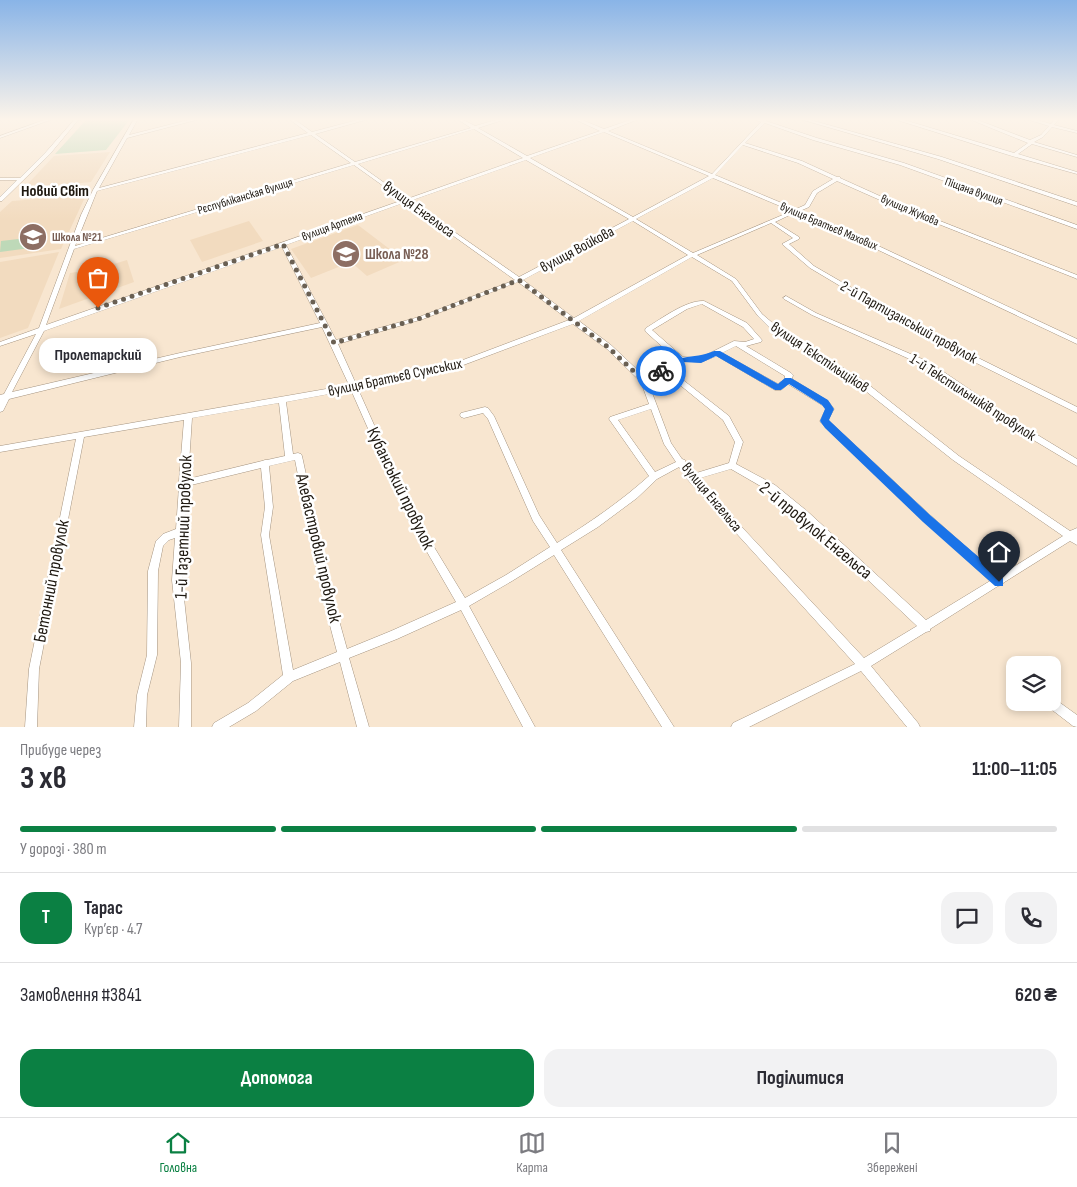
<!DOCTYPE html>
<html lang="uk">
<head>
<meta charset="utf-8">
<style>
  :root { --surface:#fff; --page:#f2f2f3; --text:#2b2b33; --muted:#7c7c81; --line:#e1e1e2; --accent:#0b8043 }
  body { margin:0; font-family:"Sofia Sans Condensed",sans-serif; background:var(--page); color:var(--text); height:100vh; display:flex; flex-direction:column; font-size:19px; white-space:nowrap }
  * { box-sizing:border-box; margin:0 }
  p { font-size:16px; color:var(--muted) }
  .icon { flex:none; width:28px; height:28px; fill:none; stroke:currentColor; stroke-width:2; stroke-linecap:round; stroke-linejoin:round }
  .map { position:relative; height:727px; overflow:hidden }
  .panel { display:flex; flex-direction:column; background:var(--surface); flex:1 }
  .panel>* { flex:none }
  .controls { position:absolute; left:1006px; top:656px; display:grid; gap:10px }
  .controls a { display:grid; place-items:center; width:55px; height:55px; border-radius:10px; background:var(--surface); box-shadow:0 2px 8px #0003; font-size:25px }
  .pin { position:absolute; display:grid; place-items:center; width:42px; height:42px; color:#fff; margin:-51px -21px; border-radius:50% 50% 50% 0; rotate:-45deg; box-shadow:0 0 5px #0007 }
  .pin .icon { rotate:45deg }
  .courier { position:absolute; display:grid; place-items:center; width:50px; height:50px; margin:-25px; border:4px solid #1a73e8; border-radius:50%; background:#fff; color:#222; box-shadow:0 1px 6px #0007 }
  .bubble { position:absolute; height:35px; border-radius:15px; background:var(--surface); box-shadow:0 2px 8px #0003; font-size:16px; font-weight:700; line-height:35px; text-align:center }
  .overview em { font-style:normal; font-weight:700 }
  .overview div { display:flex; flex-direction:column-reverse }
  .overview { display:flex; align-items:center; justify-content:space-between; height:85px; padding:0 20px }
  h1 { font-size:32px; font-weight:700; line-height:38px }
  .bar { display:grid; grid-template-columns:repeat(4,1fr); gap:8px 5px; align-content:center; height:60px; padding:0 20px }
  .bar i { height:6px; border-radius:4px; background:var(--line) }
  .bar .on { background:var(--accent) }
  .bar p { grid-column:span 4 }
  .line { display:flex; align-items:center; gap:12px; padding:0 20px; border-top:1px solid var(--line) }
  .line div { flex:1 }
  .round { display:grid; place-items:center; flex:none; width:52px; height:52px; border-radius:15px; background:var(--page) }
  .cta { display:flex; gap:10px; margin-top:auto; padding:10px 20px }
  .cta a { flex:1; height:58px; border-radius:15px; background:var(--accent); color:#fff; font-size:20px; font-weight:700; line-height:58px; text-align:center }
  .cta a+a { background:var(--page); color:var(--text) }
  .dock { display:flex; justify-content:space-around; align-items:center; height:70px; border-top:1px solid var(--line); background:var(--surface); font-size:14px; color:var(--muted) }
  .dock a { display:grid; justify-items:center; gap:2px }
  .dock .on { color:var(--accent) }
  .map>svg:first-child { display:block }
  .built { fill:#f2dbbf }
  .green { fill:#bed9b8 }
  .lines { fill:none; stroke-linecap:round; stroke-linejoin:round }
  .minor-casing { stroke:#a59480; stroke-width:1 }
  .minor { fill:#fff; fill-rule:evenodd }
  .route { fill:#1a73e8 }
  .done { stroke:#6a6053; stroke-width:5; stroke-dasharray:0 9 }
  .labels { text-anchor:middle; stroke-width:5; stroke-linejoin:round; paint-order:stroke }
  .far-street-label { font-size:12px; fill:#1e1810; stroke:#fff }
  .far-education-label { font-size:12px; font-weight:bold; fill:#785e54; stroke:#fff; text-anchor:start }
  .street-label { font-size:15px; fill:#1e1810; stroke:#fff }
  .education-label { font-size:15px; font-weight:bold; fill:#785e54; stroke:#fff; text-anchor:start }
  .far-district-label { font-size:16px; font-weight:bold; fill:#1e1810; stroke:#fff }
  .near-street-label { font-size:18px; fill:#1e1810; stroke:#fff }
</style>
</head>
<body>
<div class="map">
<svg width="1077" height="727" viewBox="0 0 1077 727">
  <rect width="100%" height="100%" fill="#f8e6d0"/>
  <path class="built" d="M110 152 91 182 23 189 54 156Z
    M86 195 61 249 0 258V212L12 201Z
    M249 221 263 241 202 262 190 240Z
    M358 225 404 260 367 276 351 262 311 278 291 249Z
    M59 252 28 328 0 338V262Z
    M127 260 134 282 59 309 70 273 101 268Z"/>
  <path class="green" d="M87 119H130L106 150 55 154Z
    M36 237 30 248 0 252 1 241Z"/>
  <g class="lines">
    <defs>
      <path id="minor" d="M47 119H53L0 138V136Z
        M75 119H79L50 154 2 201H0V197L17 180H0V178H20L46 152Z
        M134 119H138L129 135 192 119H200L127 138 99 188 308 133 289 119H294L312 132 361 119H369L315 134 355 162 471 128 457 119H462L475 126 499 119H506L478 128 527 156 600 131 574 119H580L604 129 633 119H639L608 131 712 174 761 122 755 119H768L766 121 817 138 904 163 1077 225V229L900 165 813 140 765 123 745 143 802 161 837 177H840V178L902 206 1077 275V279L1075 278 898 208 837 181 817 193 809 207 800 211 823 220 1077 339V344L819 222 796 212 775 222 799 237V239L789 244 814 266 940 339 1077 407V413L936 343 810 268 782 244 793 238 771 223 697 255 736 279 762 314 775 325 864 381 959 456 1070 531 1077 528V545L1070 541 1003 583 1002 585 998 586 930 629V631L926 632 871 666 918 723 920 727H907L861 671 749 727H731L733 723 855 664 688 480 679 467 657 479 637 498 598 527 561 550 674 727H662L554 555 512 581 469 606 535 727H523L461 610 397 639 349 658 369 727H357L340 662 293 681 256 711 229 727H212L214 723 248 703 283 675 261 535 265 507 261 468 187 486 182 580 191 663V727H179L181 663 172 580 175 538 169 540 163 546 158 571 157 655 147 695 146 727H134L137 695 147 655 148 571 156 541 163 534 176 529 179 487 178 484 179 481 184 420 84 437 39 669 37 727H25L29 669 76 439 0 452V446L349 385 322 327 180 357 9 399 3 411 0 412V395L4 394 36 334 0 346V342L39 328 81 215 93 190ZM474 129 523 158 407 199 358 164ZM604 132 709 176 633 217 530 158ZM311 135 351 163 75 246 97 191ZM743 145 798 163 833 179 813 191 805 205 796 209 715 175ZM526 160 629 219 519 277 410 201ZM354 165 403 200 46 325 74 249ZM713 178 792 211 693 253 636 219ZM406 202 515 280 419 317 336 340 286 245ZM633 221 688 255 574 318 523 280ZM282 247 320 323 180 353 12 392 44 331ZM692 257 732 281 758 316 771 329 858 385 953 460 1063 536 999 576 930 515 828 420 834 409 828 401 792 379 793 375 791 373 746 346 761 342 762 340 747 323 704 301C686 300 661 319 646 328L645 330 646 332 676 359 645 377 611 345 579 321ZM518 282 569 320 455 363 356 384 338 344 423 319ZM702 304 743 327 754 339 745 342 734 341 700 358 683 357 652 330 687 309ZM573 324 607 349 641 382 649 404 610 417 609 419 649 476C620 502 589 523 557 543L539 515 494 416 488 408 485 407 461 413 460 415 461 417 464 418 483 413 488 419 533 521 550 547 506 575 465 598 414 514 358 389 458 367ZM736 346 785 376V379L778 384 722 353ZM717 356 775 390H781L788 384 822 405 826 409 820 421 821 423 924 521 990 581 926 620 807 511 775 485 736 464 743 442 729 416 669 369 682 361 701 362ZM664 372 723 420 735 442 729 463 693 474 685 463V460L682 459 671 443 648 382ZM351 390 408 519 456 602 391 631 347 649 332 595 302 456 301 454 298 453 293 454 286 402ZM279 403 285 456 267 460H265L262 461 188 479 192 418ZM651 409 664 444 676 462 655 472 618 420ZM295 460 322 595 337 652 293 670 269 535 273 507 269 466ZM731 469 769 491 801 517 917 626 864 658 697 479Z
        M800 119H807L942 157 1077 202V206L938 159Z
        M894 119H901L1014 153 1028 143 969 119H975L1030 140 1041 135 1049 126 1026 119H1034L1051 124 1055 119H1059L1054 125 1077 131V133L1052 127 1043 137 1034 142 1077 155V157L1032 144 1018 154 1077 172V174L1012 156Z
        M786 296 816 313 929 362 1031 431 1077 459V466L1025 435 925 366 812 315 784 299 783 298Z
        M1052 697 1077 715V727L1073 726 1047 706 1046 702H1052Z"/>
    </defs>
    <use href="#minor" class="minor-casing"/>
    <use href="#minor" class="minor"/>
  </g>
  <linearGradient id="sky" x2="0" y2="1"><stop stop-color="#89b4e7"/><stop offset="0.54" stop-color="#fcf4ea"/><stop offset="1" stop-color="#fcf4ea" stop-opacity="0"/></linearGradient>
  <rect width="1077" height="221" fill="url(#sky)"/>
  <path class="route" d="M714 351H720L778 384 785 378H791L828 400 834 409 829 420 832 423 930 515 1003 578V586H995L923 522 825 428 820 421 825 409 822 405 789 384 781 390H775L716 356 701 363 683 362 661 374 657 371C673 353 693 360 714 351Z"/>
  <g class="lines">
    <path class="done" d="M98 308 283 244 334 343 421 318 519 280 608 347 644 381 661 371"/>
  </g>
  <defs>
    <symbol id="school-disc" viewBox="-11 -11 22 22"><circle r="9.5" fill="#8d6e63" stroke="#fff"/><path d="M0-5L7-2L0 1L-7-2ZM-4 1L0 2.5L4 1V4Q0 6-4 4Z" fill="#fff"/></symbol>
  </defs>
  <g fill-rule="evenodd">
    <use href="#school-disc" x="17" y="221" width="32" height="32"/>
    <use href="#school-disc" x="330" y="238" width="32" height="32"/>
  </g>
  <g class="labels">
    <g class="far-street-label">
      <text transform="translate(974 191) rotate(20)" y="4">Піщана вулиця</text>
      <text transform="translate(245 196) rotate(-17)" y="4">Рєспубліканская вулиця</text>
      <text transform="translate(910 210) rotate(23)" y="4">вулиця Жукова</text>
      <text transform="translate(332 226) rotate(-20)" y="4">вулиця Артема</text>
      <text transform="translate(829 226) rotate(23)" y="4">вулиця Братьєв Махових</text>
    </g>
    <g class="far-education-label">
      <text x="52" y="241">Школа №21</text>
    </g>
    <g class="street-label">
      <text transform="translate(419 209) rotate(36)" y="5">вулиця Енгельса</text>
      <text transform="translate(577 249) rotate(-28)" y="5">вулиця Войкова</text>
      <text transform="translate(909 322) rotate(29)" y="5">2-й Партизанський провулок</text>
      <text transform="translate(820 357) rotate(34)" y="5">вулиця Тєкстільщіков</text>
      <text transform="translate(395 377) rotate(-12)" y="5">вулиця Братьєв Сумських</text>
      <text transform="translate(973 397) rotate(33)" y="5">1-й Текстильників провулок</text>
      <text transform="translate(712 497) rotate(50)" y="5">вулиця Енгельса</text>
    </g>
    <g class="education-label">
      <text x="365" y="259">Школа №28</text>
    </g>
    <g class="far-district-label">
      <text x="55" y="196">Новий Світ</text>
    </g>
    <g class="near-street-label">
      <text transform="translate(401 488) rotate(64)" y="6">Кубанський провулок</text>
      <text transform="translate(183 527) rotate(-88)" y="6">1-й Газетний провулок</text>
      <text transform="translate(816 530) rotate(40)" y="6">2-й провулок Енгельса</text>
      <text transform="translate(319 548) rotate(77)" y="6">Алебастровий провулок</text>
      <text transform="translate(51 581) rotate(-79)" y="6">Бетонний провулок</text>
    </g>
  </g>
</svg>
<div class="controls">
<a><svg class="icon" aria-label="layers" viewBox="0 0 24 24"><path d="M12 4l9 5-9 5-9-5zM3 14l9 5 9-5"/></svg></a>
</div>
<div class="pin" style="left:98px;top:308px;background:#ea580c"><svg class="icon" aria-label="bag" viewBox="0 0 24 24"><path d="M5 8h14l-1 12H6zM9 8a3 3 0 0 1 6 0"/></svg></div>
<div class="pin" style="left:999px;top:582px;background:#1f2937"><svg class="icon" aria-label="home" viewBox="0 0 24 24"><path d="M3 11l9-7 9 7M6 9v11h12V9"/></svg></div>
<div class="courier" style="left:661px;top:371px"><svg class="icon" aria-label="bike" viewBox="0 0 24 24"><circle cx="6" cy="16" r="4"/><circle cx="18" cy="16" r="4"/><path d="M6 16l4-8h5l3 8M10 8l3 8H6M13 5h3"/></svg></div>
<div class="bubble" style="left:39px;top:338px;width:118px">Пролетарский</div>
</div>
<section class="panel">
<div class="overview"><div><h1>3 хв</h1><p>Прибуде через</p></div><em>11:00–11:05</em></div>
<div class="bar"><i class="on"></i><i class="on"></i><i class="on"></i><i></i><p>У дорозі · 380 m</p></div>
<div class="line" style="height:90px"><b class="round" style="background:var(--accent);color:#fff">Т</b><div><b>Тарас</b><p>Кур’єр · 4.7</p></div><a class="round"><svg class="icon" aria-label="chat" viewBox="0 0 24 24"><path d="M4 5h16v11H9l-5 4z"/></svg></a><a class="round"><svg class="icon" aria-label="phone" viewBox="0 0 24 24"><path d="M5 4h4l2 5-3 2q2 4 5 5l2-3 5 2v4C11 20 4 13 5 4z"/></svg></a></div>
<div class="line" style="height:65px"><div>Замовлення #3841</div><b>620 ₴</b></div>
<div class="cta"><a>Допомога</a><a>Поділитися</a></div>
</section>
<nav class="dock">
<a class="on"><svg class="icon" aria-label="home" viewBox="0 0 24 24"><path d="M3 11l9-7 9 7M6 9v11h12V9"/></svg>Головна</a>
<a><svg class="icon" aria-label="map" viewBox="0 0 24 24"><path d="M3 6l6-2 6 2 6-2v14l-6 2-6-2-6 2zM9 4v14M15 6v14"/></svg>Карта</a>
<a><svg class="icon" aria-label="saved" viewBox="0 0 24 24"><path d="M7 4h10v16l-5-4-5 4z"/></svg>Збережені</a>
</nav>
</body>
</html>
